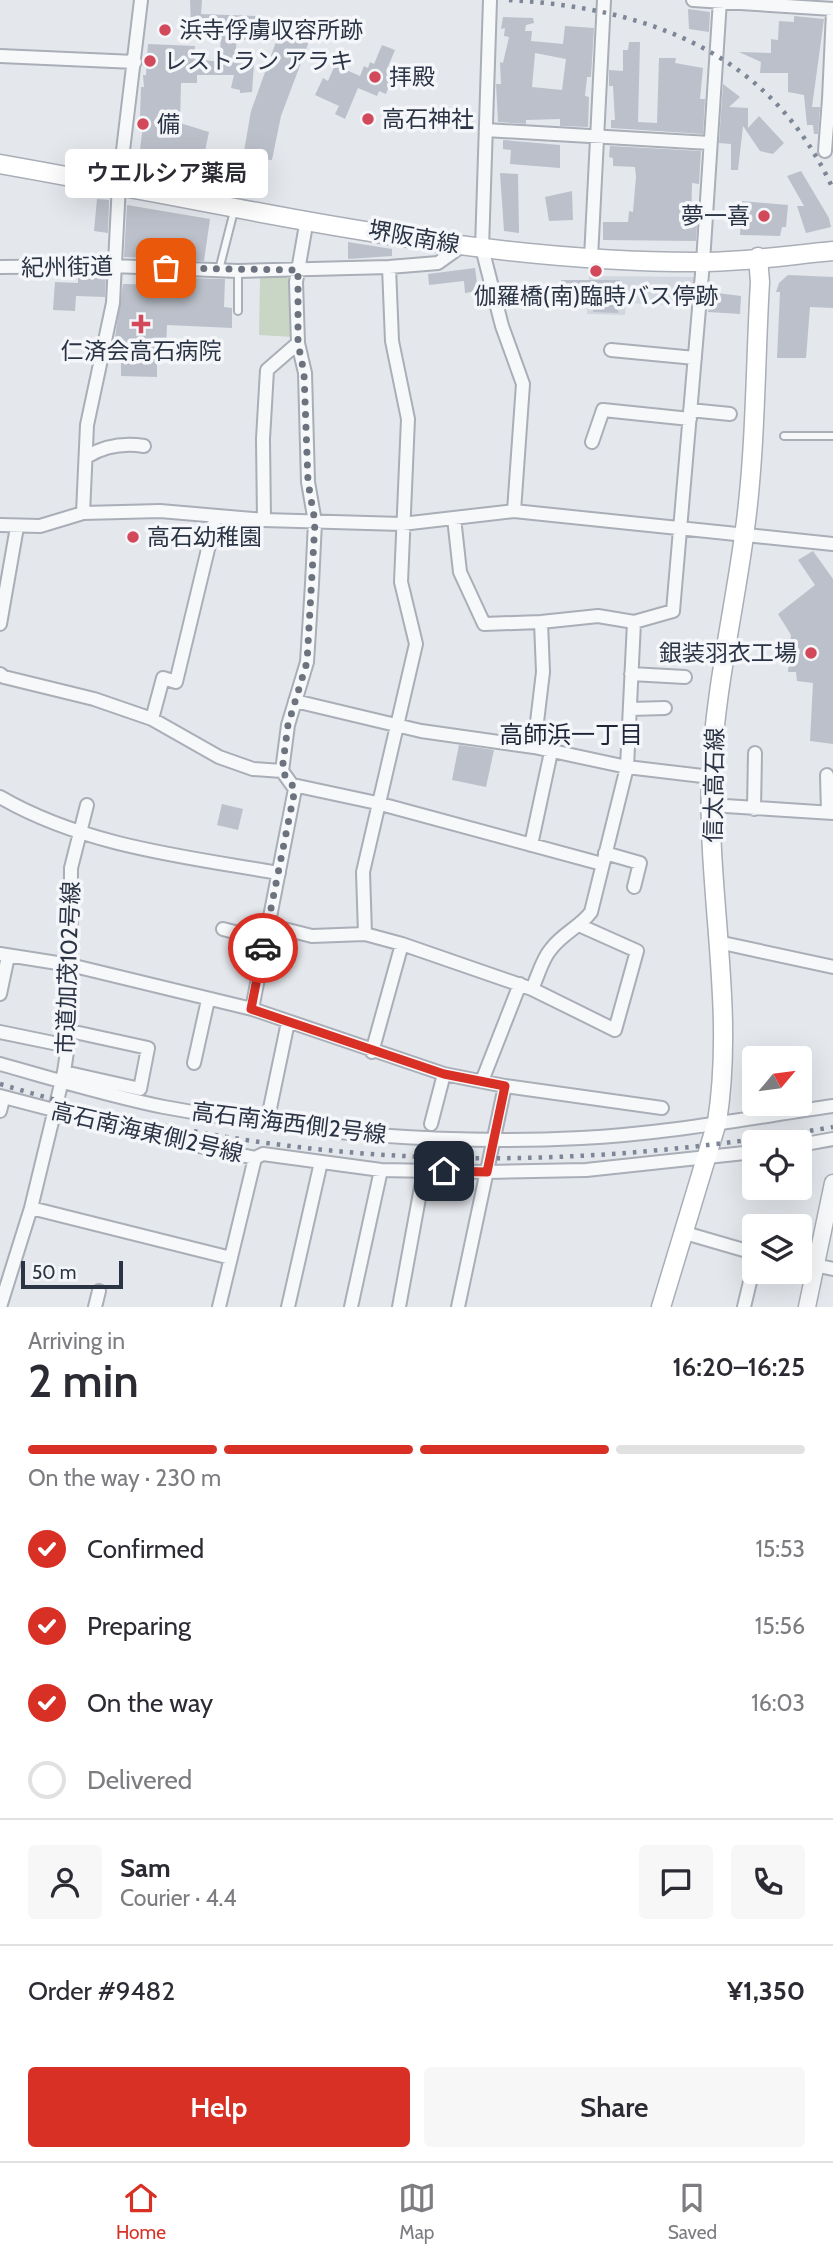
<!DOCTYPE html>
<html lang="en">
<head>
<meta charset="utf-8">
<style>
  :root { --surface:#fff; --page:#f7f7f7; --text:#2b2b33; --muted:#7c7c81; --line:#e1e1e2; --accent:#d93025 }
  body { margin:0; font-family:Cabin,"Noto Sans JP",sans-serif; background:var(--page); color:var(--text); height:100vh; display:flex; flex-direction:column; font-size:26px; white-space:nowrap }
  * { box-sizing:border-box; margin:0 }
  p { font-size:23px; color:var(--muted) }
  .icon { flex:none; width:38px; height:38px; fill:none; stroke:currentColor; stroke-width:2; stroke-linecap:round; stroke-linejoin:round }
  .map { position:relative; height:1307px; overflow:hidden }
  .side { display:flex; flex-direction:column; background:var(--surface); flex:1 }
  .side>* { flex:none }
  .needle { width:46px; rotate:61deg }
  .buttons { position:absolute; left:742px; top:1046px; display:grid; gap:14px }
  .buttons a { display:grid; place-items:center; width:70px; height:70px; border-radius:7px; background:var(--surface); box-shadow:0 7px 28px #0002; font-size:35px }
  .scale { position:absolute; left:21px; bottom:18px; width:102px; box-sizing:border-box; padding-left:7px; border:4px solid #2b3445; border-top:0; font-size:19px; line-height:24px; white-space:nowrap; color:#2b3445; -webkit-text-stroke:5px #f4f6f9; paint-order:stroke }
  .pin { position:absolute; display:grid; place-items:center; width:60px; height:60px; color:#fff; margin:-30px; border-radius:14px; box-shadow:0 4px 10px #0006 }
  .courier { position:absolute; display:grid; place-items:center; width:70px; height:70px; margin:-35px; border:5px solid #d93025; border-radius:50%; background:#fff; color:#222; box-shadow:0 2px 9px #0007 }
  .bubble { position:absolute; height:49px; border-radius:7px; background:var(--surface); box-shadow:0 7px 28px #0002; font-size:23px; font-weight:600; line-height:49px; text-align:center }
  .overview em { font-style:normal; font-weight:600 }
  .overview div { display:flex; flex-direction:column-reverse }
  .overview { display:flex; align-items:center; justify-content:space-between; height:119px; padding:0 28px }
  h1 { font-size:46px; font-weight:600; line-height:52px }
  .bar { display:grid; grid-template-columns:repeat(4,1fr); gap:10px 7px; align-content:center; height:84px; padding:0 28px }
  .bar i { height:9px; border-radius:5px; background:var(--line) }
  .bar .active { background:var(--accent) }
  .bar p { grid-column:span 4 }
  .line { display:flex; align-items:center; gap:18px; padding:0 28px; border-top:2px solid var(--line) }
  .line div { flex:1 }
  .round { display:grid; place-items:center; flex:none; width:74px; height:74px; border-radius:7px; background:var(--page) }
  ol { padding:0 28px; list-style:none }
  li { display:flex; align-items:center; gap:21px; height:77px }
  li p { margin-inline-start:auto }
  li .icon { padding:7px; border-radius:50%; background:var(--accent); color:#fff; stroke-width:4 }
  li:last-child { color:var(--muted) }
  li i { width:38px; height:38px; border:4px solid var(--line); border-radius:50% }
  .primary-button { display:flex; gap:14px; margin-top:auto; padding:14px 28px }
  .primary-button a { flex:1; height:80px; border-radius:7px; background:var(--accent); color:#fff; font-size:28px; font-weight:600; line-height:80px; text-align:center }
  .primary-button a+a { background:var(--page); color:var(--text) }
  .dock { display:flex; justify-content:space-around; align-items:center; height:98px; border-top:2px solid var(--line); background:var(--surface); font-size:19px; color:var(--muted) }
  .dock a { display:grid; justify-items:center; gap:4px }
  .dock .active { color:var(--accent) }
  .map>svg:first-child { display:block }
  .built { fill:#d2d6de }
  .green { fill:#c9d6c5 }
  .building { fill:#bbc0ca; fill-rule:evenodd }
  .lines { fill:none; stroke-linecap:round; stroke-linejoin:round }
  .service-casing { stroke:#a9aeb7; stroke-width:10 }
  .minor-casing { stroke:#a9aeb7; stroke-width:16 }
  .tertiary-casing { stroke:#a9aeb7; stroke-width:19 }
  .secondary-casing { stroke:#a9aeb7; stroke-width:21 }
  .service { stroke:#f7f8fa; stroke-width:6 }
  .minor { stroke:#f7f8fa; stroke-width:12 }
  .tertiary { stroke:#f7f8fa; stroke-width:16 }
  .secondary { stroke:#fff; stroke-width:18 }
  .rail { stroke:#7d8696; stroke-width:4.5; stroke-dasharray:3.5 7; stroke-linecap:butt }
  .done { stroke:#6c737f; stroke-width:7; stroke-dasharray:0 12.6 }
  .route { stroke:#d93025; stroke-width:9 }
  .poi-dot { fill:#d1495b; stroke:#f4f6f9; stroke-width:2.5 }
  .labels { text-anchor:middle; stroke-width:7; stroke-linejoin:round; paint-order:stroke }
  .poi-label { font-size:23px; fill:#2b3445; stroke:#f4f6f9; text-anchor:start }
  .street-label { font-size:23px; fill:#2b3445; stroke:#f4f6f9 }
  .neighbourhood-label { font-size:24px; fill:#1d2536; stroke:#f4f6f9 }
</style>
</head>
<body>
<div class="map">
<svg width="833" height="1307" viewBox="0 0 833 1307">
  <rect width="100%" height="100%" fill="#e4e7ec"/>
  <path class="built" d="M589 276 698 277 695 306 626 303 625 315 587 314Z"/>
  <path class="green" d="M286 277 292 282 293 337 259 335 260 278Z"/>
  <path class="building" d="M190 0H202L201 14 257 16 256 40H237L234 63 254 64 252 92 240 93V90L231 88 234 75H197V83H181L180 123 209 132 199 179 186 176 190 159 140 150 144 117 140 116 141 87H144L143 75H146L148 44 195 46 194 59 221 62 220 32 191 29Z
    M688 9 710 12 709 32 689 29Z
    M794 16 824 19 812 107H820L818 134H814L813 125H807L804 95 788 92V73H760L761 62 739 52 771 53V39L778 40 779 21 794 22Z
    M285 17 312 24 314 28 281 116 272 160 243 157 251 111Z
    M503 17 533 18 534 23 526 25 525 31H532L531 41 563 44 565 26 594 28 591 77H587L585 96 589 97 588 127 560 126V119L526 120V124L498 122 496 84H501L500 62 503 63 509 37 504 36 505 28 501 29ZM535 53 566 59 562 90 532 87Z
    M629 42H640L638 122 657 123 659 58H676L675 63 703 68 700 99H705L703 134 611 128V120H615L613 86H609V70L623 71V50H628Z
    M382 45 395 50 387 69 391 70 388 76 392 78 386 94 379 91 377 96 358 88 345 119 335 114 339 106 315 95 323 78 328 81 335 65 360 76 364 66 368 68 370 62 374 64Z
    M723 84 740 97 729 107 748 108V128L759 116 784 143 773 154 760 151 743 126 738 170H731V144L719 143Z
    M503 140 560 145V168L510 164 511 150 503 149Z
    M610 146 701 151 699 184 692 183 691 224 697 225 696 241 603 240V222H628L629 211 633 212 636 177 635 167 613 166V158L609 157Z
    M801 171 829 218 831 227 806 233 797 206H804L787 176Z
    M500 173 518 174 519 233 504 231Z
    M572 191 573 220 549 221 545 197Z
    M97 199 109 200 108 233 94 231Z
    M742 201 788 205 786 227H782L780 236 740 235Z
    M127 205 210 219 204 261 124 257Z
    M348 242 392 249V256L348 259Z
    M475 268 478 291 465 293 464 281 429 285 428 274Z
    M96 275H106L105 297 76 296 75 311 53 310 55 282 78 283V277L96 278Z
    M788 275 833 277V308L810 307 806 358H777L780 292H776L779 283Z
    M184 278 225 279 224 307 232 308V328L167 325 166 345H157V377L121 376V344H114L123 284 183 285Z
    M561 280H620L618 313 593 312 594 291 562 292Z
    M709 292 741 296 740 314 708 312Z
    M813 551 833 579V744L810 741 813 683 797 681 796 672H788L791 635 778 614 815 585 798 560Z
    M459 745 494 750 486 787 452 780Z
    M222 804 243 809 238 830 217 825Z"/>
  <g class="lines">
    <defs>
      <path id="service" d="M219 270 234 211
        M238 311V271
        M784 436H833"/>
      <path id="minor" d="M490 0 482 248 502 326 523 384 514 511
        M693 0 833 9
        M833 12 829 99H833
        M0 56 135 62
        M486 130 710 143
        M825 151 829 99
        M591 258 604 0
        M0 267 113 266 238 271 389 267 438 263 463 245
        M611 350 695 358
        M690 410 730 414
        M592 442 603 410 690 419
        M88 456C105 446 125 443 144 446
        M83 513 87 425 113 303 119 184 141 0
        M454 518 460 572 484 624 541 622 598 616 634 622 673 611 703 262 720 0
        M264 520 263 439 267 370 298 343
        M0 525 40 526 83 513 160 511 264 520 402 524 514 511 833 544
        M0 624 17 527
        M0 674 4 677 94 699 152 719 219 757 253 769 282 771
        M631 674 685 677
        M295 701 421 731 534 747 627 767 711 777
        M630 709 665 708
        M152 719 163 678 176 682 216 516
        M534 747 543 672 541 622
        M827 775 828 812
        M293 785 377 803 602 864
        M0 797C84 846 186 857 279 873
        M710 805 833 813
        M754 809 755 753
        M531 845 551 752
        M605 853 640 863 634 887
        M268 925 312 936 365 934 402 944 532 989 615 1030 637 951 581 926
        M223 929 265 940
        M365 934 363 872 416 644 401 582 408 419 392 341 389 267
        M718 942 833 967
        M0 954 70 965 252 1009 444 1074 505 1086 662 1108
        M532 989C538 976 542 959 551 949 563 933 580 927 591 912L627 767 634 622
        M0 994 8 956
        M252 1009 295 789 282 771 288 725 307 662 312 584 315 522 308 482 305 373 298 343 296 282 307 219
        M0 1032 68 1046
        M372 1052 402 944
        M194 1063 208 1000
        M0 1064C54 1079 109 1096 164 1107 302 1133 441 1145 581 1138 665 1134 749 1118 833 1106
        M64 1072 140 1089 148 1048 70 1031
        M482 1081 520 984
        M0 1096 157 1137 255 1158 263 1154 381 1170 487 1172 586 1170 754 1152
        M0 1111 2 1103
        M269 1113 288 1022
        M431 1124 444 1074
        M800 1145 833 1139
        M31 1208 231 1258
        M685 1233 754 1253
        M800 1262 833 1269
        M0 1307 31 1208 64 1072 70 1031 71 868 87 805
        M95 1307 99 1291
        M219 1307 255 1158
        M288 1307 321 1162
        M351 1307 381 1170
        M399 1307 424 1171
        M458 1307 505 1086
        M744 1307 754 1265"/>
      <path id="tertiary" d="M807 1307 833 1183"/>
      <path id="secondary" d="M0 164C230 204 467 263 701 262 745 262 790 255 833 251
        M661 1307 717 1122C735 1008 707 893 711 778 714 696 733 617 744 536 756 452 755 366 760 282L758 257"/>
    </defs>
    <use href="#service" class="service-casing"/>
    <use href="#minor" class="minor-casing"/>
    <use href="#tertiary" class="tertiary-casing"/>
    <use href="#secondary" class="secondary-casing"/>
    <use href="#service" class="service"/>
    <use href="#minor" class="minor"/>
    <use href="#tertiary" class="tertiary"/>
    <use href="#secondary" class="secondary"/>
    <path class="rail" d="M509 0C649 8 771 53 833 189
      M0 1084C287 1170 538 1177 833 1127"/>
  </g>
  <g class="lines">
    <path class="done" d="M166 268 298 270V343L304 373 308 482 315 522 307 662 288 725 282 771 295 789 263 948"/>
    <path class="route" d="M263 948 251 1009 444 1074 505 1086 487 1172 444 1171"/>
  </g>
  <g class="poi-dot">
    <circle cx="165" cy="30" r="7"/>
    <circle cx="150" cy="61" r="7"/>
    <circle cx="375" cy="77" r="7"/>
    <circle cx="368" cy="119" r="7"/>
    <circle cx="143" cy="124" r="7"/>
    <circle cx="764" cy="216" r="7"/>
    <circle cx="596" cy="271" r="7"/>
    <path d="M137.5 313.5h7v7h7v7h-7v7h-7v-7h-7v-7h7z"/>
    <circle cx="133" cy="537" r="7"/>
    <circle cx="811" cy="653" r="7"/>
  </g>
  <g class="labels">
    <g class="poi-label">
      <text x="179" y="38">浜寺俘虜収容所跡</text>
      <text x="164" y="69">レストラン アラキ</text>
      <text x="389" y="85">拝殿</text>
      <text x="382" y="127">高石神社</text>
      <text x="157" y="132">備</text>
      <text x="750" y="224" text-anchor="end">夢一喜</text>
      <text x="596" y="304" text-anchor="middle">伽羅橋(南)臨時バス停跡</text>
      <text x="141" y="359" text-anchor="middle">仁済会高石病院</text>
      <text x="147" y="545">高石幼稚園</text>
      <text x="797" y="661" text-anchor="end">銀装羽衣工場</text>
    </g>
    <g class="street-label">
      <text transform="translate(414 237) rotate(10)" y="8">堺阪南線</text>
      <text transform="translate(67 267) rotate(-1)" y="8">紀州街道</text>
      <text transform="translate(714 785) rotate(-89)" y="8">信太高石線</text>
      <text transform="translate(68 968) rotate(-88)" y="8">市道加茂102号線</text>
      <text transform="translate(289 1123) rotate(7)" y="8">高石南海西側2号線</text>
      <text transform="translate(147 1132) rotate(13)" y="8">高石南海東側2号線</text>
    </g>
    <g class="neighbourhood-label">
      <text x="571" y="743">高師浜一丁目</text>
    </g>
  </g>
</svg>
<div class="buttons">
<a><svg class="needle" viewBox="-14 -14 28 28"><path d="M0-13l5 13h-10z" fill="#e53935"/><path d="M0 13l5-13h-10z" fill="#7c7c81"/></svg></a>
<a><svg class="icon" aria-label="locate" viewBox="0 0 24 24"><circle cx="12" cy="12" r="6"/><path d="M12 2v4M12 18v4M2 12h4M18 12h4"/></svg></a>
<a><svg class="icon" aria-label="layers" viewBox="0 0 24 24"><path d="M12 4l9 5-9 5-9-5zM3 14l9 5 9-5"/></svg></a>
</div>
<div class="scale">50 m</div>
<div class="pin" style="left:166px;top:268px;background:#ea580c"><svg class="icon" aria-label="bag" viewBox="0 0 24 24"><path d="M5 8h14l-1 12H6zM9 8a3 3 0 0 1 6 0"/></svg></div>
<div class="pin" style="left:444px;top:1171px;background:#1f2937"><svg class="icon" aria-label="home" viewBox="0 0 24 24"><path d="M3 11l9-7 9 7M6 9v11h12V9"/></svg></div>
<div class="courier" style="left:263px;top:948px"><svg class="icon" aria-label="car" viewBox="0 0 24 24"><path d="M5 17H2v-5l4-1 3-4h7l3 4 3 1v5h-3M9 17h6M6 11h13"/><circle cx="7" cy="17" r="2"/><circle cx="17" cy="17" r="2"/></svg></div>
<div class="bubble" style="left:65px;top:149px;width:203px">ウエルシア薬局</div>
</div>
<section class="side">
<div class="overview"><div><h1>2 min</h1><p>Arriving in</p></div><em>16:20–16:25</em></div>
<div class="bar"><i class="active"></i><i class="active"></i><i class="active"></i><i></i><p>On the way · 230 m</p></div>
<ol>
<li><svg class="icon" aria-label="check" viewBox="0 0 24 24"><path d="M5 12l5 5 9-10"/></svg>Confirmed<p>15:53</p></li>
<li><svg class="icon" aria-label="check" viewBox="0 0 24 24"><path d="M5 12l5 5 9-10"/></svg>Preparing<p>15:56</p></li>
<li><svg class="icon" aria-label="check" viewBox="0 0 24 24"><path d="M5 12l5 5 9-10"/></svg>On the way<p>16:03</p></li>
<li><i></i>Delivered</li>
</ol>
<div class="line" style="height:126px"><a class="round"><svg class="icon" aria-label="person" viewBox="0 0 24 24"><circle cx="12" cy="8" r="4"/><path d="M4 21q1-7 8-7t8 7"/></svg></a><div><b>Sam</b><p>Courier · 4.4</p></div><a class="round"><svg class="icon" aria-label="chat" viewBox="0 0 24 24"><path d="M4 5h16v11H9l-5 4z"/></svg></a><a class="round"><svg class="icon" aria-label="phone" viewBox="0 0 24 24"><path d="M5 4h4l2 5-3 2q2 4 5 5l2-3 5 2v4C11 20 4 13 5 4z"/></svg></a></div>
<div class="line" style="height:91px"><div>Order #9482</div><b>¥1,350</b></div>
<div class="primary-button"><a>Help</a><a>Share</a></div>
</section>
<nav class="dock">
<a class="active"><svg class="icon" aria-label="home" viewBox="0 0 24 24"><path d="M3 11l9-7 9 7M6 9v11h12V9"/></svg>Home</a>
<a><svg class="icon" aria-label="map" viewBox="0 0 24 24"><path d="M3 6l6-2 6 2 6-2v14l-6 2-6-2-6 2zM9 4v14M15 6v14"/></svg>Map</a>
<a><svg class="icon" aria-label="saved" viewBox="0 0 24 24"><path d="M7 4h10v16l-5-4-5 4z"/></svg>Saved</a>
</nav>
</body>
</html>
